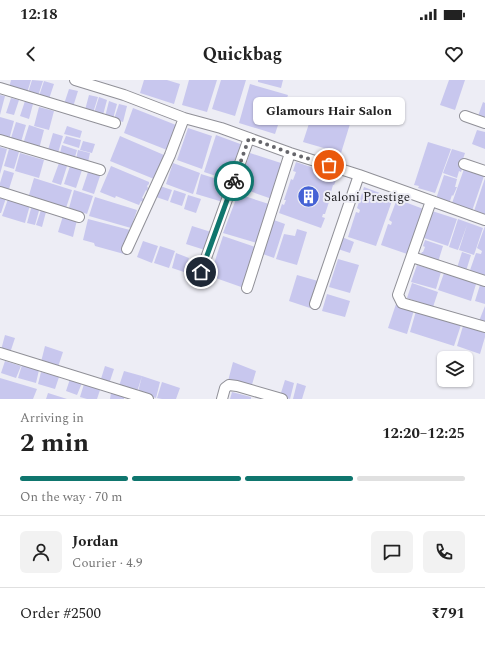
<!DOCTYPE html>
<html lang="en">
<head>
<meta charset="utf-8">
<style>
  :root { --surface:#fff; --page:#f2f2f2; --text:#222; --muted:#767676; --line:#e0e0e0; --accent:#0f766e }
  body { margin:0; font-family:Spectral,serif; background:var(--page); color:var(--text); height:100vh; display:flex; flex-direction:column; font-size:15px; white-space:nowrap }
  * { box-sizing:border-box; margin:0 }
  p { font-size:13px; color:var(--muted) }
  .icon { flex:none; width:22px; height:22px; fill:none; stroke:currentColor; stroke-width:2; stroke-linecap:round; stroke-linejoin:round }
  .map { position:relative; height:319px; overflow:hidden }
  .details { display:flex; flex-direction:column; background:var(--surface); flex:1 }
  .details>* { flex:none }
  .tools { position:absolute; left:437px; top:271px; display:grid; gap:8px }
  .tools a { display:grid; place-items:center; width:36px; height:36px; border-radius:6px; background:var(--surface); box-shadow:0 1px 3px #0004; font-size:20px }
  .pin { position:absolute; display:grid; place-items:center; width:34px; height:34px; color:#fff; margin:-17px; border:2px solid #fff; border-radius:50%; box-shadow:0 1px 4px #0007 }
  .courier { position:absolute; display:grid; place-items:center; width:40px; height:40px; margin:-20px; border:3px solid #0f766e; border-radius:50%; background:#fff; color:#222; box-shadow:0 1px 5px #0007 }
  .bubble { position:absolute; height:28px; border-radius:6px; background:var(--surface); box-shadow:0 1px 3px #0004; font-size:13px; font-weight:700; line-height:28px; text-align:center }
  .overview em { font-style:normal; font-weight:700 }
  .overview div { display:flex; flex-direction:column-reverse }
  .overview { display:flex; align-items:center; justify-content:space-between; height:68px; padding:0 20px }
  h1 { font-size:26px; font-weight:700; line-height:30px }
  .bar { display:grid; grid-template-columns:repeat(4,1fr); gap:6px 4px; align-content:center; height:48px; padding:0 20px }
  .bar i { height:5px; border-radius:3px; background:var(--line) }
  .bar .on { background:var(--accent) }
  .bar p { grid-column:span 4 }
  .line { display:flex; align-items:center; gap:10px; padding:0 20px; border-top:1px solid var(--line) }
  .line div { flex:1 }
  .round { display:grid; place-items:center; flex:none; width:42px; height:42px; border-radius:6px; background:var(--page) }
  .status { display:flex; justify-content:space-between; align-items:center; height:28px; padding:0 20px; background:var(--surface); direction:ltr }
  .status svg { height:11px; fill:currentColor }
  header { display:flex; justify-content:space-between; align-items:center; height:52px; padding:0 20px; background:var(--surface); font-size:18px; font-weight:700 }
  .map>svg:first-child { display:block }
  .building { fill:#c8c7ee }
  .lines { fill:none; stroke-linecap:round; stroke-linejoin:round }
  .minor-casing { stroke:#909097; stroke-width:12 }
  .minor { stroke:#fff; stroke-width:10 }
  .done { stroke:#66666b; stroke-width:4; stroke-dasharray:0 7.2 }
  .route { stroke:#0f766e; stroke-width:5 }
  .labels { text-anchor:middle; stroke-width:4; stroke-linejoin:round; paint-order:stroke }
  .poi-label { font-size:13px; fill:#1e1e21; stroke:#ededf5; text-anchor:start }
</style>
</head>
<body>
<div class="status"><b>12:18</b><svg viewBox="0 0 49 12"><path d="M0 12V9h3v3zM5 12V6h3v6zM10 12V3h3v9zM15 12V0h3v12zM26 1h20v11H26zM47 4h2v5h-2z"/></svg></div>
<header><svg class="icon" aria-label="back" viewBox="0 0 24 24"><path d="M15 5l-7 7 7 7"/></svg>Quickbag<svg class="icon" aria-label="heart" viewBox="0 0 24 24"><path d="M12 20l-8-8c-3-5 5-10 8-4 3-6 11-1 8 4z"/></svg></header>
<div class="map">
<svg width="485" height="319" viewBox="0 0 485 319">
  <rect width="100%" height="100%" fill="#ededf5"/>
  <path class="building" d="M11 0H31L27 13 9 8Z
    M32 0 43 1 38 16 28 13Z
    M144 0H167L180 4 174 24 140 13Z
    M189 0H217L207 32 182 25Z
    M221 0H246L235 36 212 29Z
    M258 0H283L281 8 258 2Z
    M449 0H465L455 30 440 25Z
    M44 1 54 4 49 19 39 16Z
    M250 4 288 15 275 54 239 43Z
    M69 9 78 11 73 27 64 24Z
    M0 15 5 16 0 35Z
    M89 15 98 17 93 33 85 30Z
    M99 17 107 20 103 35 94 33Z
    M11 18 19 20 14 35 6 33Z
    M317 19 354 31 341 73 303 62Z
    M25 21 33 24 29 39 20 36Z
    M109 21 117 24 113 39 105 37Z
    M483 22 485 23V42L477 39Z
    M119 24 127 26 123 42 114 39Z
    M39 27 54 31 49 50 34 46Z
    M133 28 176 45 167 70 124 53Z
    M0 37 14 41 9 60 0 57Z
    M16 42 26 45 21 62 11 58Z
    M29 45 44 50 39 69 23 64Z
    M67 46 82 51 80 58 64 54Z
    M188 48 212 56 202 89 177 80Z
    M477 50 485 52V69L472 64Z
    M53 53 63 56 58 73 48 70Z
    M216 55 243 65 231 101 204 92Z
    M66 56 81 60 79 68 63 63Z
    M120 56 164 75 154 99 110 81Z
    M83 61 95 64 92 73 80 70Z
    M428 62 451 69 435 113 418 108 419 106 414 105Z
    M62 65 77 70 75 77 60 73Z
    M0 67 7 69 0 94Z
    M9 69 19 72 14 89 4 86Z
    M452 69 465 73 461 85 463 86 461 92 459 91 457 98 443 93Z
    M78 70 90 73 88 82 76 79Z
    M20 73 44 80 39 98 15 91Z
    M250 73 284 84 272 119 238 107Z
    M296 82 338 96 334 105H333L331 112 332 113 325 134H323L322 137 325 138 321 148 279 133 282 124 284 125 286 120H284L291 99 293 100 296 92 293 91Z
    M59 83 67 86 61 105 52 102Z
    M173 83 200 93 193 114 166 104Z
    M70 86 82 90 76 108 64 104Z
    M111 86 149 102V104L147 106 148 108 147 111 146 110 142 118 144 119 143 122 141 121 139 125 116 116 115 118 100 112Z
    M464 89 484 96 472 131 452 123Z
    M4 90 14 93 9 109 0 107V103Z
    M88 92 100 96 94 114 82 110Z
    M201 94 230 103 223 122 196 114Z
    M444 95 457 99 455 107H457L453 116 452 115 449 124 436 119Z
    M34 98 72 110 66 128 29 115Z
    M485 98V135L474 131Z
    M160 106 172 110 168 121 156 117Z
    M364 107 393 118 376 166 348 157 356 132 359 133 360 130 357 128Z
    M74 110 93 116 87 134 69 128Z
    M174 110 186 114 182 126 170 122Z
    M238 114 272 125 260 164 223 153Z
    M188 115 201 119 196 133 184 129Z
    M0 116 6 118 1 133H0Z
    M95 117 137 130 131 148 89 136Z
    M8 119 30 125 25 143 2 136Z
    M397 119 426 130 410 175 381 165 388 144 391 145 392 142 389 140Z
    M32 125 40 127 35 145 27 143Z
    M41 130 46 132 42 147 36 145Z
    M432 131 457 139 448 166 424 158Z
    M63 136 77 140 73 157 58 152Z
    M88 139 130 150 124 174 95 166 94 163 83 160Z
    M271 139 285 144 274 178 260 173Z
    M458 139 483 148 474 175 459 170 467 145 458 170 449 167Z
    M192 146 211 152 205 170 186 164Z
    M485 146V198L469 193 476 173 481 174 482 171 477 168Z
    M297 149 307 152 297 185 276 179 284 154 295 156Z
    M223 156 258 168 244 208 210 196Z
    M342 157 354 162 350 173 338 169Z
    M425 160 443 166 438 182 420 176 422 172H423L425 167 423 166Z
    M143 161 158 166 152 183 137 177Z
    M160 166 175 171 169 188 154 183Z
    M462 172 471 175 466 191 457 188Z
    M176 173 189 178 184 192 172 188Z
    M338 179 359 185 350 213 329 207Z
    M417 185 441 192 436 209 411 202Z
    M444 193 476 204 471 221 438 210Z
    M297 195 318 201 310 228 289 221Z
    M412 203 438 212 433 227 407 218Z
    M480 205 485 207V224L475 221Z
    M327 214 350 221 345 237 322 231Z
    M396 224 414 230 407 254 388 248Z
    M485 226V243L479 241Z
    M416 231 461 245 454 266 410 252Z
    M463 246 485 252V257L480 274 457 266Z
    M5 255 15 258 10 273 1 270Z
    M45 266 63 272 58 287 41 282Z
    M5 281 21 286 16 298 1 293Z
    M233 282 256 291 251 308 228 301Z
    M22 285 39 290 36 303 18 298Z
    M105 286 114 289 109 304 100 302Z
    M124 291 142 296 137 312 119 306Z
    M41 292 59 297 55 309 38 304Z
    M142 296 160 302 156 318 138 312Z
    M0 298 37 309 33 319H0Z
    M70 299 82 303 77 315 66 311Z
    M285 300 294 303 290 319 280 316Z
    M162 302 180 308 176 319H162L157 318Z
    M297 303 306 306 302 319H293Z
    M84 304 100 310 97 319H87L80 317Z
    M232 312 251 317V319H230Z
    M48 313 67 319H46Z
    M111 313 124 317V319H110Z"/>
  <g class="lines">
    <defs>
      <path id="minor" d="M75 0 124 15 184 38 221 48 290 73 359 95 485 140
        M0 8 115 43
        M465 36 485 43
        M0 60 100 90
        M464 84 485 91
        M0 112 79 137
        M431 121 398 215 402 223 485 247
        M127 169 170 75 184 38
        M412 177 485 201
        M201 192 249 58
        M247 208 290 73
        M315 224 359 95
        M0 273 148 319
        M222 319 225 308 229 305 237 306 282 319"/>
    </defs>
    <use href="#minor" class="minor-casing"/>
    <use href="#minor" class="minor"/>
  </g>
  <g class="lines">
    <path class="done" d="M234 101 249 58 271 66 290 73 329 85"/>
    <path class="route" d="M201 192 234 101"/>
  </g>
  <defs>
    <symbol id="building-disc" viewBox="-11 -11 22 22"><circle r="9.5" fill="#4562d5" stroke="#ededf5"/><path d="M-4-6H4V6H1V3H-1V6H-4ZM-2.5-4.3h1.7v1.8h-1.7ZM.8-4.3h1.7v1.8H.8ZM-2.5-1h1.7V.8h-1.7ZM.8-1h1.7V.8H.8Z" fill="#fff"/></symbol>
  </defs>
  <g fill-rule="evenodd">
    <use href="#building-disc" x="296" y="104" width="25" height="25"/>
  </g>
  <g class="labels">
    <g class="poi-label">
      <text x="324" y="121">Saloni Prestige</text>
    </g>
  </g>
</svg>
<div class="tools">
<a><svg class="icon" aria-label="layers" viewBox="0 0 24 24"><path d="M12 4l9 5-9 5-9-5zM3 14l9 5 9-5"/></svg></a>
</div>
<div class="pin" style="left:329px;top:85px;background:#ea580c"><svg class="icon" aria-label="bag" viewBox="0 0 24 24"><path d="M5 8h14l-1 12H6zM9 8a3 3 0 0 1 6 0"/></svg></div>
<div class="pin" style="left:201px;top:192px;background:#1f2937"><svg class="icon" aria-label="home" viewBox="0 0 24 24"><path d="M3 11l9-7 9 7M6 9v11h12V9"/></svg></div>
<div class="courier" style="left:234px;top:101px"><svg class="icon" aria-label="bike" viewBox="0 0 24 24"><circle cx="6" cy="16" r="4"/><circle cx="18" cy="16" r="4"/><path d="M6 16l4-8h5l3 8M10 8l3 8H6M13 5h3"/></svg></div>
<div class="bubble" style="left:253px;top:17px;width:152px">Glamours Hair Salon</div>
</div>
<section class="details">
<div class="overview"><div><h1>2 min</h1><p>Arriving in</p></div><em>12:20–12:25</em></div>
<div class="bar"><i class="on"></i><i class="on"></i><i class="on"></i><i></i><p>On the way · 70 m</p></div>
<div class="line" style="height:72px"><a class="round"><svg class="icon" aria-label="person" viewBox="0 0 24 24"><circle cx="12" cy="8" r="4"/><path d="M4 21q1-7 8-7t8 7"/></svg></a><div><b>Jordan</b><p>Courier · 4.9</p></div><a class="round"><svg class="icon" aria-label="chat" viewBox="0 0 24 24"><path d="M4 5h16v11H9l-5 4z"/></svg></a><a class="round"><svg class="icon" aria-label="phone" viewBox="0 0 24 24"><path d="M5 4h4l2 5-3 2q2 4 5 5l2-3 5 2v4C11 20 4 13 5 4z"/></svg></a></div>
<div class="line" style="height:52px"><div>Order #2500</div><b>₹791</b></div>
</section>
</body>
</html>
